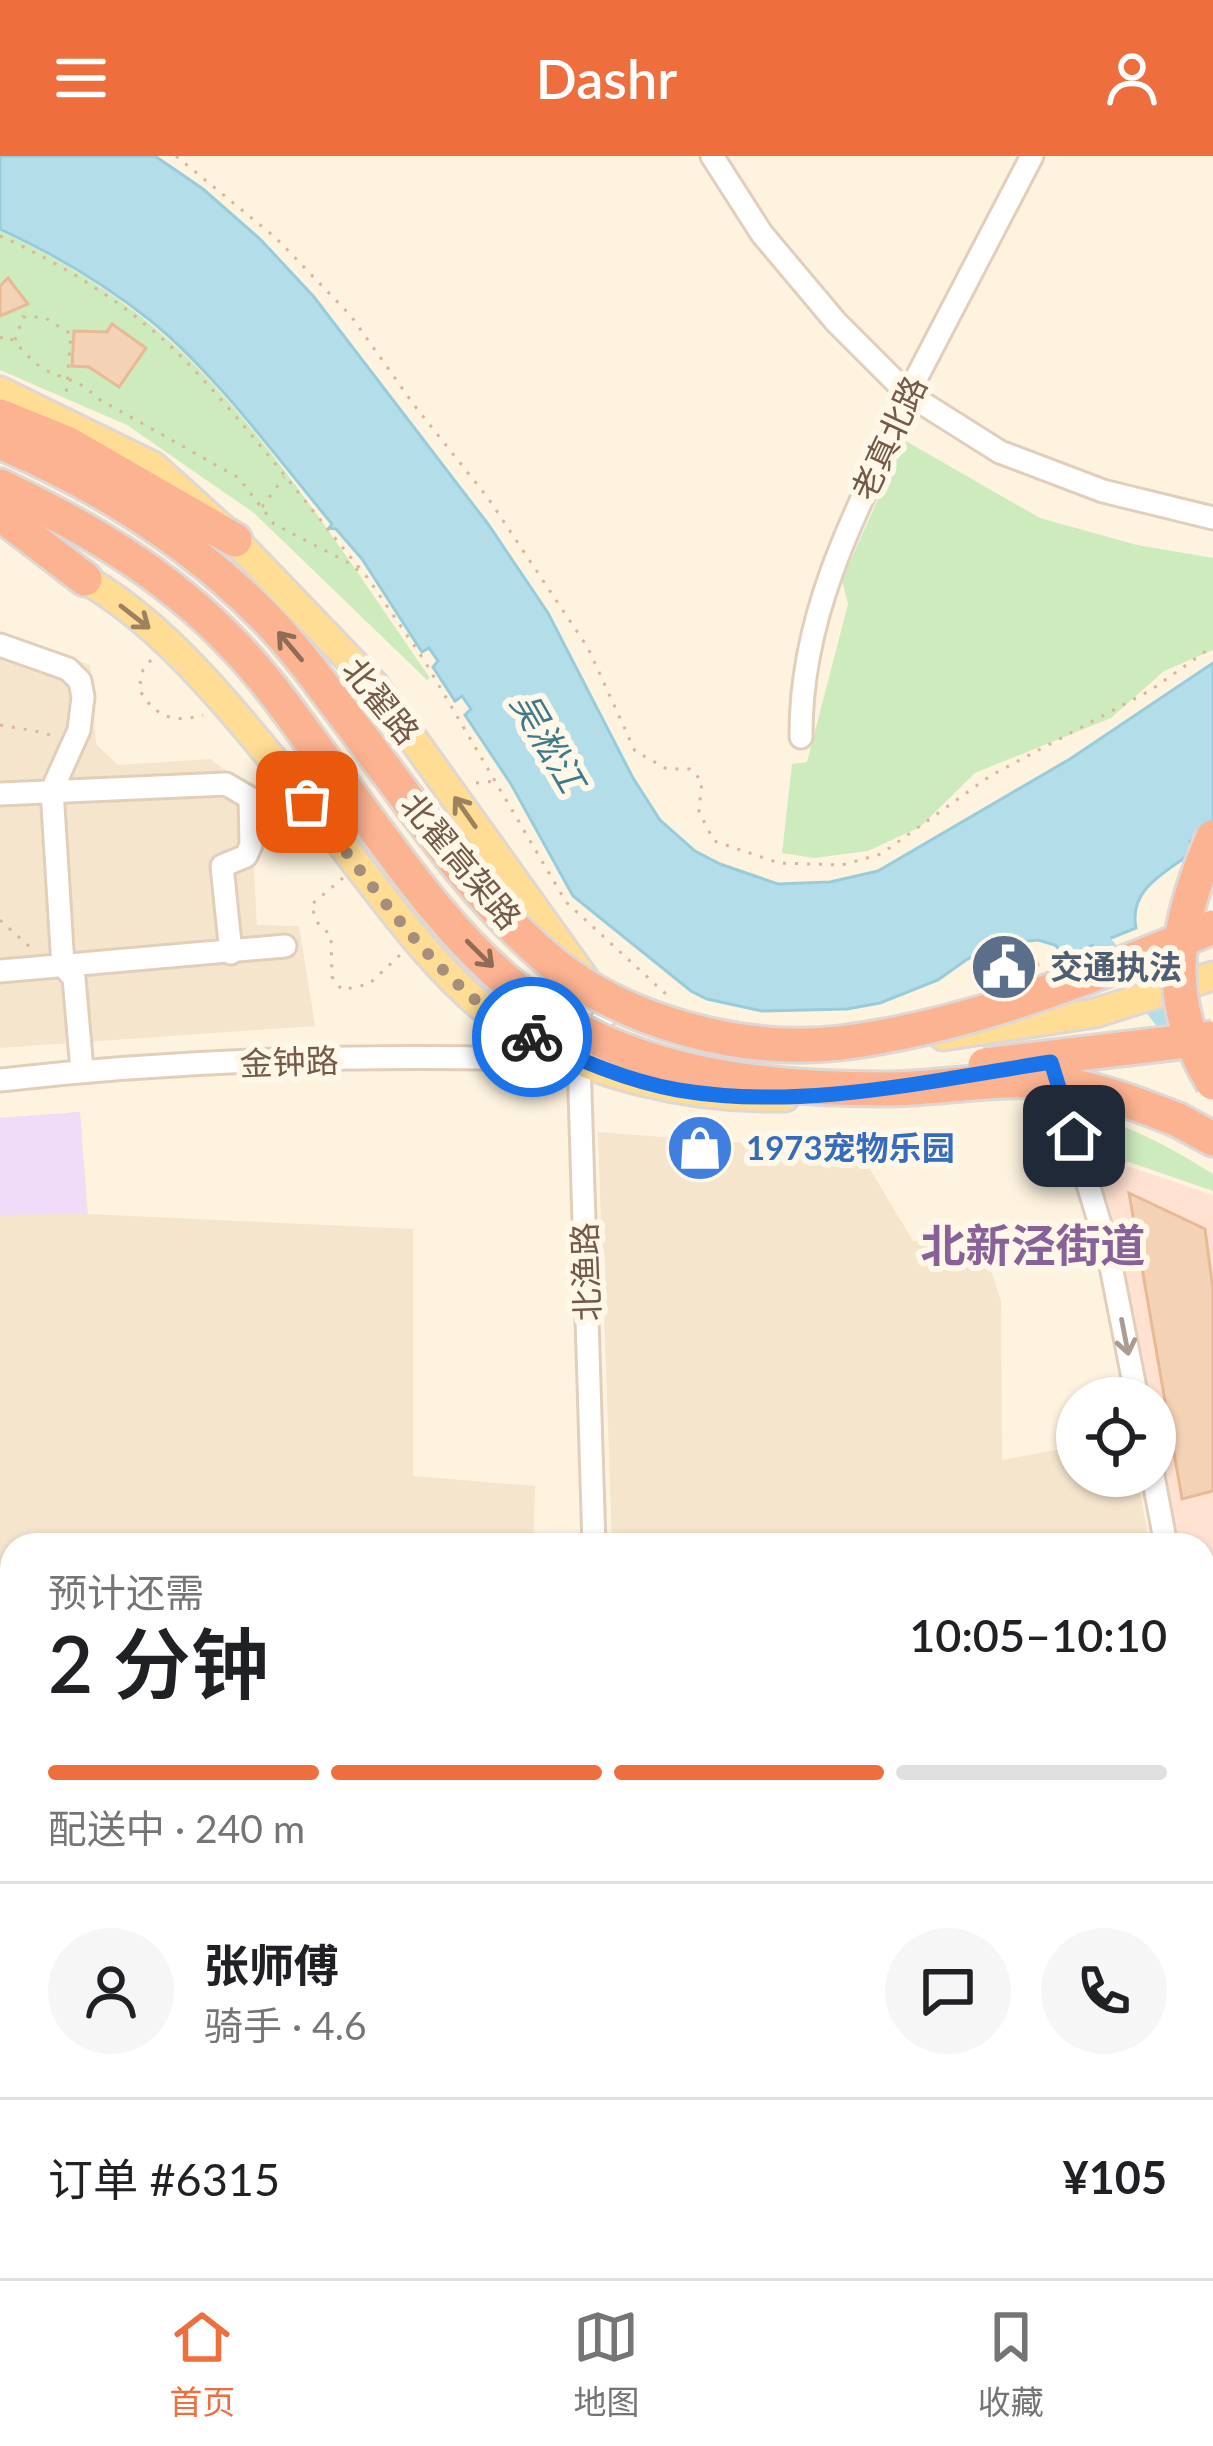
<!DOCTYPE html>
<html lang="zh">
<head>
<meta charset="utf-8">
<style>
  :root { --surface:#fff; --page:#f6f6f6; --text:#202124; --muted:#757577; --line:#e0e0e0; --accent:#ef6e3d }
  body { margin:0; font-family:Lato,"Noto Sans SC",sans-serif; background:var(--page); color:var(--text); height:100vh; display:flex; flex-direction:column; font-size:45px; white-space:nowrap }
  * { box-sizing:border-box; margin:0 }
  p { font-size:39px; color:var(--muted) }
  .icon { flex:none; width:66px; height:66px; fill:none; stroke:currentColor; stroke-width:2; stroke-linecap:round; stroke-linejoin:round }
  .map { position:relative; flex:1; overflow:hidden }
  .side { position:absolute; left:0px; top:1377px; width:1215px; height:747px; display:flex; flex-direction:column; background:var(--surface); border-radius:36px 36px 0 0; box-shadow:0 3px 9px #0004 }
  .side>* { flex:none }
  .buttons { position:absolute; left:1056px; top:1221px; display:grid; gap:24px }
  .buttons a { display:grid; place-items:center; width:120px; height:120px; border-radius:50%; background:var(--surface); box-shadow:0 3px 9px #0004; font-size:60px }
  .pin { position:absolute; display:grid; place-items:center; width:102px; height:102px; color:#fff; margin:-51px; border-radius:24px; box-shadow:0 6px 18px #0006 }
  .courier { position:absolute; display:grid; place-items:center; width:120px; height:120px; margin:-60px; border:9px solid #1a73e8; border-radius:50%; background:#fff; color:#222; box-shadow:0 3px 15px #0007 }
  .summary em { font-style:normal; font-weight:600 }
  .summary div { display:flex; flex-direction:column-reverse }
  .summary { display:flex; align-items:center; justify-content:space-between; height:204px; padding:0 48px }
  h1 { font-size:78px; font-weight:600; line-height:90px }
  .bar { display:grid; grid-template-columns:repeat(4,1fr); gap:18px 12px; align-content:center; height:144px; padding:0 48px }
  .bar i { height:15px; border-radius:9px; background:var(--line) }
  .bar .current { background:var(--accent) }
  .bar p { grid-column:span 4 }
  .line { display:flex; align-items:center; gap:30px; padding:0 48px; border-top:3px solid var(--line) }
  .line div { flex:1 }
  .round { display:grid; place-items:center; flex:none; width:126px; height:126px; border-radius:63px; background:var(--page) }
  header { display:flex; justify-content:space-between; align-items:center; height:156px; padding:0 48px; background:var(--accent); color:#fff; font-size:54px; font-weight:600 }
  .tabs { display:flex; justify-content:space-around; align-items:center; height:168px; border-top:3px solid var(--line); background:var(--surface); font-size:33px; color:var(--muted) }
  .tabs a { display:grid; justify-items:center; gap:6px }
  .tabs .current { color:var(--accent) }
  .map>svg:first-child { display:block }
  .residential { fill:#f5e5cd }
  .commercial { fill:#ffe2d2 }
  .education { fill:#f0dcf9 }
  .green { fill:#ceebbe }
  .water { fill:#b3dde8; stroke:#99ccda; stroke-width:3 }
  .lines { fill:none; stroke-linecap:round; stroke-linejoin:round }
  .canal { stroke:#b3dde8; stroke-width:18 }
  .building { fill:#f4d2b5; stroke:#e8b995; stroke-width:3 }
  .minor-casing { stroke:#e2cfbb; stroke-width:27 }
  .major-casing { stroke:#ded7d3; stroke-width:33 }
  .highway-casing { stroke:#ded7d3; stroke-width:39 }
  .path { stroke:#d9b599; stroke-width:3; stroke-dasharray:3 9; stroke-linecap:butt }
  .minor { stroke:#fff; stroke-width:21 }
  .major { stroke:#ffdd95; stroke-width:27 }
  .highway { stroke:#fcb392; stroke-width:33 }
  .highway-bridge-casing { stroke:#ded7d3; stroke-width:39; stroke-linecap:butt }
  .highway-bridge { stroke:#fcb392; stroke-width:33 }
  .oneway { stroke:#9e815e }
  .oneway2 { stroke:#906b55 }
  .oneway3 { stroke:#ac9b90 }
  .done { stroke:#a58f7c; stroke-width:12; stroke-dasharray:0 21.6 }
  .route { stroke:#1a73e8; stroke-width:15 }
  .labels { text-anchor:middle; stroke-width:12; stroke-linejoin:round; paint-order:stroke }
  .street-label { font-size:33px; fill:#755946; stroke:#fff7e7 }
  .service-label { font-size:33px; font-weight:bold; fill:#4e5e75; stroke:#fff7e7; text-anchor:start }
  .shop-label { font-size:33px; font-weight:bold; fill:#366cbe; stroke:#fff7e7; text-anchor:start }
  .water-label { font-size:36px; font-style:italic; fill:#3e7a8b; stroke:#fff7e7 }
  .district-label { font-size:45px; font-weight:bold; fill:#896199; stroke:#fff7e7 }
</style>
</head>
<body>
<header><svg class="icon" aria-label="menu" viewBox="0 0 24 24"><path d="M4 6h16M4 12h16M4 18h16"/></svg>Dashr<svg class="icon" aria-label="person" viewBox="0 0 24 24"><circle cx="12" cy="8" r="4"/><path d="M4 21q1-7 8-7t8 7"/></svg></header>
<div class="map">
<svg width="1213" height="2122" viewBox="0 0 1213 2122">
  <rect width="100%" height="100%" fill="#fdf3df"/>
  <path class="residential" d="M0 477 90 509 96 588 118 609 210 603 259 639 254 716 257 769 299 770 315 870 0 892Z
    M80 956 88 1058 413 1073V1320L535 1330 533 1389H12V1541L0 1540V962Z
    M598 976 860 996 913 1085 982 1087 1001 1145 1002 1304 1077 1290V1320H1137L1150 1389H612Z
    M0 1625 12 1626V2112H402L400 2122H0Z
    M607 2112H1068V2122H607Z"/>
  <path class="commercial" d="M1092 1011H1130L1213 1039V1616L1203 1568V1389H1172L1155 1298V1242H1144Z"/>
  <path class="education" d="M80 956 87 1058 0 1059V962Z
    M1203 1865 1213 1866V2122H1075L1076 2112H1203Z"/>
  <path class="green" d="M0 75C69 107 136 150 190 204 280 295 357 417 430 522L427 524 254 357 127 269 0 214Z
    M904 284 1040 362 1137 389 1213 402V494L1164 515 1111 562 975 617 920 671 868 695 814 702 782 697 792 608 807 606 848 448 842 424Z
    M1080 956C1129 969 1170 991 1213 1018V1035L1129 1006 1095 1008Z
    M1091 2112H1201L1200 2122H1090Z"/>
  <path class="water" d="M0 0H155L203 33 261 84 314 141 488 368 548 457 633 622 660 664 695 695 720 708 778 728 830 726 878 715 1070 603 1213 507V671L1190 685 1194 695C1166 716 1128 733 1136 772L1066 800 1055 789 1038 784 1000 788 966 804 938 824 880 847 847 853 762 855 707 843 691 835 573 740 511 628 465 559 471 553 462 540 455 545 433 511 438 505 429 492 422 496 362 403 336 373 329 372 332 368C278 303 216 218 151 165 106 129 52 97 0 73Z"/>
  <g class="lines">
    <path class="canal" d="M1092 767 1103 787 1183 889"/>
  </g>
  <path class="building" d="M8 122 28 148 0 160V130Z
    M112 168 146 192 119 231 89 211 72 210 74 175 107 176Z
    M1021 797 1022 801 1033 797 1038 809 986 828 980 812Z
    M1129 1037 1205 1073 1213 1134V1335L1182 1343Z"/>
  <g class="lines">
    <defs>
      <path id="minor" d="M712 0 762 78 836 166 908 238 1000 296 1103 335 1213 362
        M0 489 68 513 80 525 83 541 79 574 52 634 63 810 74 822 82 914
        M801 581C800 462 852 361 904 257L908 238 1032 0
        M0 638 226 628 250 642 251 689 246 700 222 710 231 797
        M0 815 285 790
        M1055 918 1108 1095 1137 1242
        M0 924C184 903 381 898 567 904
        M1153 1320 1166 1389
        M594 1389 579 904 610 851
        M1203 1514 1213 1513
        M1203 1611 1213 1670
        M607 2112V2122
        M49 2122V2119
        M1068 2122V2112"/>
      <path id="major" d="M0 235 153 310 235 384 375 530 584 822
        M68 414C140 450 199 515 250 576 279 611 308 646 336 681 382 740 445 830 507 869 589 920 690 943 785 941
        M943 880 1095 857 1213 820
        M0 1577 12 1578
        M1203 1739 1213 1741"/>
      <path id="highway" d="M0 260 67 287 235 384
        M0 286C96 327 189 384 263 459 300 496 330 541 362 582
        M0 330C84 370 165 417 230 485 267 522 297 567 328 609
        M0 358 85 423
        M1178 964 1213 983"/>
    </defs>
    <use href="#minor" class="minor-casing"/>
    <use href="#major" class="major-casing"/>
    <use href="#highway" class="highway-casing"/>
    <path class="path" d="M176 0 276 82 351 160 414 249 488 342 588 492 635 595 667 613H690L702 625 699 656 714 685 779 707 842 709 881 698 990 620 1151 534 1213 490
      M0 80C70 111 144 159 196 216 255 279 307 349 362 415
      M0 182 7 180C20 189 31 206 44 213 66 225 78 222 97 242L239 322 274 368 347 406 367 421 424 504 566 746 669 841
      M15 184 23 161H44L71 178 66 240
      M262 351 284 321
      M151 504 143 514 139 533C154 560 173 568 203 559
      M0 569 46 577 56 583
      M476 627 496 625
      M343 722 311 749 317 766 331 780 332 821 342 834 369 828 400 799
      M0 764 30 791"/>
    <use href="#minor" class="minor"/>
    <use href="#major" class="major"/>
    <use href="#highway" class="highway"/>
    <defs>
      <path id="highway-bridge" d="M362 582C420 659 475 742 549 804 624 867 744 898 840 887 968 871 1095 820 1213 771
        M328 609C387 687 444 777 521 837 626 919 763 934 893 933 943 932 997 921 1047 926 1093 931 1135 947 1178 964
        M1213 681C1176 769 1160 841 1213 927
        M985 909 1213 882"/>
    </defs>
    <use href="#highway-bridge" class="highway-bridge-casing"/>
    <use href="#highway-bridge" class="highway-bridge"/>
  </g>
  <defs><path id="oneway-shaft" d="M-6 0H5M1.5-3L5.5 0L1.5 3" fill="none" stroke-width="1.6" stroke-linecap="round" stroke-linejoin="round" transform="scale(3)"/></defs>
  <g class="oneway">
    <use href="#oneway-shaft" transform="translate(135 461) rotate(38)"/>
    <use href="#oneway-shaft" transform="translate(465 656) rotate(-125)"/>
  </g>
  <g class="oneway2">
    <use href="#oneway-shaft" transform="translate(290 490) rotate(-130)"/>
    <use href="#oneway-shaft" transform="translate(480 798) rotate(45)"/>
  </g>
  <use class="oneway3" href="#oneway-shaft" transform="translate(1125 1181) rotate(79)"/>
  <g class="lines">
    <path class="done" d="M307 646C372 725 439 836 532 881"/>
    <path class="route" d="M532 881C579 904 627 925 678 934 802 955 928 925 1051 906L1074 980"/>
  </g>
  <defs>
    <symbol id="civic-disc" viewBox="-11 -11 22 22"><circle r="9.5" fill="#5c6f8a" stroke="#fff7e7"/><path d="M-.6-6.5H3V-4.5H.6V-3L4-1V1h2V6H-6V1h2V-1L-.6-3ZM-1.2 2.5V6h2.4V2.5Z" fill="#fff"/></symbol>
    <symbol id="shop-disc" viewBox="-11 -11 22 22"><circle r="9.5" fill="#3f7fe0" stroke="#fff7e7"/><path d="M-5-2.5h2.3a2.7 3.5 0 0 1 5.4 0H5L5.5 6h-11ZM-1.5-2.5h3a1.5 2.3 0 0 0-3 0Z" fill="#fff"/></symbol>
  </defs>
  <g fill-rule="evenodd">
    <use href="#civic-disc" x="966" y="773" width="76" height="76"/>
    <use href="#shop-disc" x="662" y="954" width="76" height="76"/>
  </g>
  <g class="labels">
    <g class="street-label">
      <text transform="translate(889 282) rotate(-65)" y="12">老真北路</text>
      <text transform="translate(381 545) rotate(51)" y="12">北翟路</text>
      <text transform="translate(461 705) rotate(50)" y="12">北翟高架路</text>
      <text transform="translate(289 906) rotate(-2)" y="12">金钟路</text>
      <text transform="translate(586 1116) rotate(-92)" y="12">北渔路</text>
    </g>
    <g class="service-label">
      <text x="1050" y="823">交通执法</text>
    </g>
    <g class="shop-label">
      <text x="746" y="1004">1973宠物乐园</text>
    </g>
    <g class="water-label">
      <text transform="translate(548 586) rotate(60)" y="13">吴淞江</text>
    </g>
    <g class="district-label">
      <text x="1033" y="1106">北新泾街道</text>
    </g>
  </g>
</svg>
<div class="buttons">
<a><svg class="icon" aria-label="locate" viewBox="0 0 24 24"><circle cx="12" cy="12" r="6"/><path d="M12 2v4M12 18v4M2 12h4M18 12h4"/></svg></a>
</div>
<div class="pin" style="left:307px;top:646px;background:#ea580c"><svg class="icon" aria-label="bag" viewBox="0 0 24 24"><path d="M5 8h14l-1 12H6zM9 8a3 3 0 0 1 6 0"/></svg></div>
<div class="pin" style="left:1074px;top:980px;background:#1f2937"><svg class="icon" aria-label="home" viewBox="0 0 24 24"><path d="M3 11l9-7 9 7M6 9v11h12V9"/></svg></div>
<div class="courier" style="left:532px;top:881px"><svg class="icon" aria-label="bike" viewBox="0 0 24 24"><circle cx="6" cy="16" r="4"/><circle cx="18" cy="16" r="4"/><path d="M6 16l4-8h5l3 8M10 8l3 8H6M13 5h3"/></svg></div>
<section class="side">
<div class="summary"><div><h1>2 分钟</h1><p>预计还需</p></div><em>10:05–10:10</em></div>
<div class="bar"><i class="current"></i><i class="current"></i><i class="current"></i><i></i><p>配送中 · 240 m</p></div>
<div class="line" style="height:216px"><a class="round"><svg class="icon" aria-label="person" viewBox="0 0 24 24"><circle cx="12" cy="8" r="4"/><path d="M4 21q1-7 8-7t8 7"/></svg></a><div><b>张师傅</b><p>骑手 · 4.6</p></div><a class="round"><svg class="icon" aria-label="chat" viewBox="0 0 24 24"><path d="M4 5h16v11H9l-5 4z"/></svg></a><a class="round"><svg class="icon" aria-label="phone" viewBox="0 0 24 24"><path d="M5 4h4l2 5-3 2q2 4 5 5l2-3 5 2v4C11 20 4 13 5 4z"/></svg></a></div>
<div class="line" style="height:156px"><div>订单 #6315</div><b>¥105</b></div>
</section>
</div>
<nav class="tabs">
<a class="current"><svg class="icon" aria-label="home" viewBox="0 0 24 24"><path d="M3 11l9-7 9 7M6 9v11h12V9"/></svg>首页</a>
<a><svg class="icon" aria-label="map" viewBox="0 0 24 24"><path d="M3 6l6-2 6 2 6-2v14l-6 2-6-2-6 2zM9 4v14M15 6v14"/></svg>地图</a>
<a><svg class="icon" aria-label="saved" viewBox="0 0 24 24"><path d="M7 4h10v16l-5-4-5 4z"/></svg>收藏</a>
</nav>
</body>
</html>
